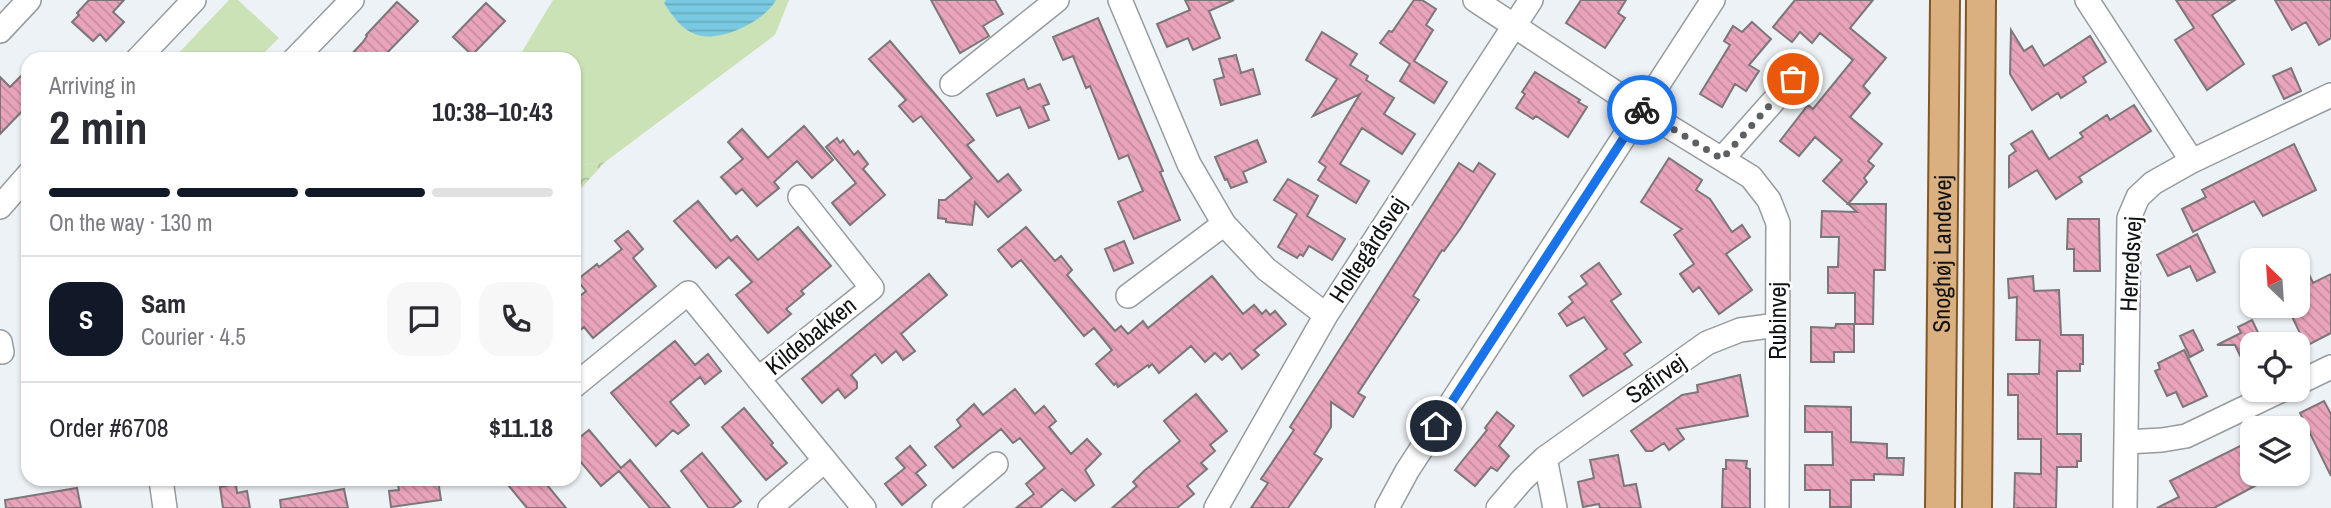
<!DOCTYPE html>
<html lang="en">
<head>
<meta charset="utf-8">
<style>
  :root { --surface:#fff; --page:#f7f7f7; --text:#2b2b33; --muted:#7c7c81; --line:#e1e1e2; --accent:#111827 }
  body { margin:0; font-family:"Archivo Narrow",sans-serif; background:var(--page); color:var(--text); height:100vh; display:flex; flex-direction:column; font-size:26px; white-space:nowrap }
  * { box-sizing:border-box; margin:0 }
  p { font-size:23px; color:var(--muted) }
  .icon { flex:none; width:38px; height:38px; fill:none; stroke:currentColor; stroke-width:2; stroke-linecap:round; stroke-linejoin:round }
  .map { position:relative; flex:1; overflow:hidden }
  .details { position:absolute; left:21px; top:52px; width:560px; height:434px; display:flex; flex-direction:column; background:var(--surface); border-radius:21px; box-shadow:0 2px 5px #0004 }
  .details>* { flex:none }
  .needle { width:46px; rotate:335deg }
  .controls { position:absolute; left:2240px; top:248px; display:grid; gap:14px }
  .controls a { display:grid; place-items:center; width:70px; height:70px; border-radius:14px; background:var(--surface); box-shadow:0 2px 5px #0004; font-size:35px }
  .pin { position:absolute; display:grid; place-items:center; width:60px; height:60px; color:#fff; margin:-30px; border:4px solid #fff; border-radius:50%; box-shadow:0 2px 7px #0007 }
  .courier { position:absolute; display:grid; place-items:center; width:70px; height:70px; margin:-35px; border:5px solid #1a73e8; border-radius:50%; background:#fff; color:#222; box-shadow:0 2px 9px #0007 }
  .head em { font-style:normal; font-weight:700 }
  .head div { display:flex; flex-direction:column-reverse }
  .head { display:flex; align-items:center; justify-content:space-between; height:119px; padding:0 28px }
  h1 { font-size:46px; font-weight:700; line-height:52px }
  .bar { display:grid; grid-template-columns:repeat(4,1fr); gap:10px 7px; align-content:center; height:84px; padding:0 28px }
  .bar i { height:9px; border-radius:5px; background:var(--line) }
  .bar .on { background:var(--accent) }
  .bar p { grid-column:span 4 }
  .line { display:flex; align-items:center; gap:18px; padding:0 28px; border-top:2px solid var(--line) }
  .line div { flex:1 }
  .round { display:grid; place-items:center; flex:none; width:74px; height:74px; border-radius:21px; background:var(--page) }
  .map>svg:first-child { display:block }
  .green { fill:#cbe2b6 }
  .forest { fill:url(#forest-crowns) }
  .water { fill:url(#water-rules) }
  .building { fill:url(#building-back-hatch); stroke:#7c7678; stroke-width:2 }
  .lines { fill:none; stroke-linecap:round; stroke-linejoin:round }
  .minor-casing { stroke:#969b9e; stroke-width:26 }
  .major-casing { stroke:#835723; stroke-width:32 }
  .minor { stroke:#fff; stroke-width:23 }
  .major { stroke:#dab080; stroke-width:28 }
  .done { stroke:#5d6062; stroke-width:7; stroke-dasharray:0 12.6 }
  .route { stroke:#1a73e8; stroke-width:9 }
  .labels { text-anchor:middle; stroke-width:5; stroke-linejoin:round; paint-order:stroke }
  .street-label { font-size:24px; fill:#101213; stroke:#fff }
</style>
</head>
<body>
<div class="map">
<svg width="2331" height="508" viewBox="0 0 2331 508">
  <defs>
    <pattern id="forest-crowns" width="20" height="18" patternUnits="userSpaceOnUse" patternTransform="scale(1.75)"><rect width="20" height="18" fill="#cbe2b6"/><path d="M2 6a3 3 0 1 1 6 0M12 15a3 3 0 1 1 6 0" fill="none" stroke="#adc19c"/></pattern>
    <pattern id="water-rules" width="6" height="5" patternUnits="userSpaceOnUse" patternTransform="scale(1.75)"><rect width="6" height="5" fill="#78c9e1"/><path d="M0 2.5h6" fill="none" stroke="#67acc0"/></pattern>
    <pattern id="building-back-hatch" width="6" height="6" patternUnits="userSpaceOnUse" patternTransform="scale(1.75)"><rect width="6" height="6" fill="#e9a4bc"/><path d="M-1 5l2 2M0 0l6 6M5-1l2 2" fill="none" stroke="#c78ca1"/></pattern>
  </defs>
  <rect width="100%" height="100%" fill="#edf2f6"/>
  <path class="green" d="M229 0H238L279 38 258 59H173Z
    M553 0H789L775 35 605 162 574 166V60H517Z"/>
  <path class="forest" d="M605 162 574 196V166Z"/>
  <path class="water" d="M666 0H776C765 21 718 44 695 34 681 29 672 15 664 3Z"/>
  <path class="building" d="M89 0H124L113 12 124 22 106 41 100 34 93 41 72 22 79 15 77 13Z
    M931 0H995L1003 14 983 26 989 36 960 53Z
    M1185 0H1234L1209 11 1220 38 1193 50 1188 38 1167 47 1157 24 1190 10Z
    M1414 0H1422L1436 9 1426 25 1433 30 1414 61 1447 82 1434 103 1400 81 1410 64 1380 43 1389 31 1392 32Z
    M1581 0H1626L1618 13 1625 18 1605 48 1566 23Z
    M1795 0H1873L1850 28 1886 58 1863 86 1870 93 1850 117 1882 144 1868 161 1874 166 1864 178 1867 182 1848 204H1886L1885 270H1874L1873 324H1855V293H1828V267H1838L1839 237H1821L1822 211 1857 212 1823 181 1842 160 1815 137 1799 156 1780 141 1808 105 1813 109 1853 60 1820 33 1812 43 1800 32 1792 42 1773 27Z
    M2176 0H2235L2212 15 2244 64 2207 90 2175 40 2194 28Z
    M2275 0H2331V38L2319 45 2306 22 2292 30Z
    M397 2 418 21 380 60H346L363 42 367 36 366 35Z
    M486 3 505 21 472 55 453 37Z
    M1098 18 1163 171 1160 172 1180 220 1134 239 1118 202 1143 191 1128 155 1119 159 1090 86 1086 88 1073 56 1063 60 1053 37Z
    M1752 22 1771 39 1749 65 1759 71 1746 91 1735 84 1722 107 1700 94 1730 45 1724 41 1733 26 1742 32Z
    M2011 30 2024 51 2032 46 2044 66 2090 36 2106 62 2083 77 2086 82 2061 98 2058 93 2032 110 2010 74Z
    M1322 32 1357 54 1350 65 1368 76 1366 80 1394 98 1384 114 1415 134 1402 154 1362 128 1340 164 1369 181 1356 203 1318 180 1326 167 1319 162 1360 94 1313 116 1337 79 1306 60Z
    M890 41 974 140 967 145 998 182 1008 174 1021 190 988 217 975 202 972 225 946 222V219L938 218 939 200H945L972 178 921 116 913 122 899 106 906 100 869 59Z
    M1236 55 1241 73 1253 69 1260 94 1221 105 1214 80 1224 77 1219 59Z
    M2291 68 2301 91 2284 99 2273 76Z
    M28 69V105L0 134V77L10 87Z
    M1535 72 1580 100 1578 102 1587 107 1568 137 1536 116 1533 119 1516 108 1525 94 1522 92Z
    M1024 79 1028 89 1040 84 1049 104 1043 106 1049 120 1029 128 1020 107 997 116 987 94Z
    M2134 105 2151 131 2079 177 2082 182 2056 199 2037 170 2009 187V156L2016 151 2011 144 2032 131 2049 159 2083 137 2080 133 2107 115 2110 120Z
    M804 126 833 160 812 178 797 161 774 182 779 188 757 206 742 189 736 194 721 177 743 159 728 142 742 129 768 158Z
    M837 138 840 143 843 140 854 155 858 151 868 164 863 169 885 195 850 225 832 203 856 183 826 147Z
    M1257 140 1266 162 1243 172 1247 182 1231 188 1227 179 1225 180 1215 157Z
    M2294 144 2316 190 2263 216 2254 201 2193 232 2182 209 2206 197 2202 190Z
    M1669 158 1702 180 1696 190 1710 199 1732 232 1742 225 1750 237 1726 254 1752 290 1719 314 1699 287 1693 292 1680 274 1694 264 1674 235 1682 229 1641 202Z
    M1459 163 1473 172 1479 163 1495 174 1460 229 1444 251 1442 250 1413 296 1419 300 1358 393 1365 397 1353 417 1331 402V427L1314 454 1322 459 1288 508H1251L1268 483 1261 479 1294 430 1290 427Z
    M1288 179 1318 196 1307 216 1345 239 1332 260 1309 246 1303 256 1300 254 1297 258 1278 247 1297 214 1274 200Z
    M698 201 731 241 737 236 758 260 798 227 831 266 801 291 804 294 786 309 791 314 768 333 736 295 752 282 729 257 716 268 674 221Z
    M2068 219H2099L2100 271H2074V249H2067Z
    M1026 227 1055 261 1061 256 1072 270 1067 275 1115 331 1121 326 1128 334 1143 321 1148 328 1212 276 1243 314 1254 305 1262 314 1266 310 1270 315 1275 311 1286 324 1254 350 1259 355 1242 369 1230 353 1222 360 1215 353 1205 362 1191 346 1159 373 1152 364 1149 367 1148 365 1118 387 1116 383 1114 385 1096 364 1112 350 1094 328 1084 336 1021 260 1012 267 998 250Z
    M628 231 643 249 633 258 656 286 593 338 584 327 574 335V301L586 291 577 280 597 264 599 267 622 249 615 241Z
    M2197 234 2215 272 2197 281 2190 266 2168 276 2157 255Z
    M1124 241 1133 263 1114 271 1105 249Z
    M2298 251 2313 283 2331 274V333L2306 346 2287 306H2298Z
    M1599 263 1621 294 1611 301 1641 342 1624 354 1632 365 1583 396 1570 376 1607 349 1584 317 1567 326 1559 314 1573 302 1569 297 1587 284 1581 276Z
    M929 274 947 295 901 334 915 351 903 360 896 351 882 363 875 354 851 375 857 382V388L845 398 838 389 822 403 802 379Z
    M2033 276 2034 291 2059 290 2061 335H2083V364H2080V371H2057V434H2081V461H2077V467H2057L2056 508H2014L2015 473 2041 474V439H2018V395H2008V374H2039L2040 340H2016L2017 297 2009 298 2008 279Z
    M2252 320 2264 345H2252V380L2235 345H2217L2241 333 2238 327Z
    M1836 324H1854V352H1834V362H1811V327L1835 328Z
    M2193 330 2203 350 2190 357 2180 336Z
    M675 341 695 365 708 354 721 371 705 384 700 377 670 402 689 425 678 434 673 430 656 446 611 393Z
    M2184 350 2207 396 2183 407 2176 392 2167 396 2155 371 2160 369 2158 363Z
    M1740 375 1748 416 1677 429 1684 439 1669 450 1664 443 1652 451H1646L1631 431 1682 395 1698 392 1697 385Z
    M1015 389 1035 414 1044 406 1056 421 1049 427 1071 454 1087 439 1101 454 1085 470 1094 485 1075 501 1062 489 1040 508H1016L1034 494 1026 484 1045 468 1020 438 1013 443 1001 429 953 468 935 447 961 426 957 420 974 404 983 415Z
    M1196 394 1227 431 1210 445 1215 451 1201 463 1207 469 1187 486 1194 494 1177 508H1112L1137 486 1133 482 1144 471 1180 441 1164 421Z
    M2324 401 2331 414V476L2300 413Z
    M1805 406 1851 407V442L1887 444V458H1904L1903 475 1874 474V480H1851V507H1830V490H1805V465H1833L1832 432H1805Z
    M744 408 773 443 771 445 787 463 766 480 722 427Z
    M1497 412 1514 426 1499 446 1509 456 1497 471 1491 467 1475 486 1455 470 1487 430 1485 428Z
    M589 430 621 468 630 460 670 508H650L619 471 601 486 574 454V442Z
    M2252 440V474H2277L2214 508H2157L2179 497 2170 481Z
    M910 446 926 465 916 473 926 485 902 505 885 484 905 468 896 458Z
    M702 453 741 501 732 508H709L681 471Z
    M1618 455 1624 486 1636 484 1641 508H1600L1599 504 1583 507 1578 482 1594 478 1590 460Z
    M1726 460 1747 461 1746 468 1750 469V508H1722L1723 469H1726Z
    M397 480H438L441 500 391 507 389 491 399 490Z
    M504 480H543L566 508H527Z
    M236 484 237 493 247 491 250 508H223L220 487Z
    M77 488 81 508H6L5 500Z
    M344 489 348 508H281L280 500Z"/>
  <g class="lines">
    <defs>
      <path id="minor" d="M1120 0 1189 164 1224 224 1266 269 1326 315
        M1475 0 1642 110 1751 177 1769 200 1778 223 1777 508
        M2087 0 2192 161
        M0 31 29 0
        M137 60 194 0
        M294 60 352 0
        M952 84 1057 0
        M1722 159 1793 79
        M0 207 28 175
        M1128 296 1224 224
        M0 342 2 352
        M758 379 872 288 800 197
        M2298 383 2331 367
        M574 386 688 293 864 508
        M2126 442 2162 440 2186 436 2282 390
        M1545 458 1555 508
        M161 480 165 508
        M770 508 825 460
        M944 508 996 464
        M1216 508 1326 315 1531 0
        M1387 508 1407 471 1713 0
        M1498 508 1522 480 1545 458 1707 343 1740 330 1777 325
        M2125 508 2129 218 2138 197 2153 183 2192 161 2331 95"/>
      <g id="major">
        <path id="s1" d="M1940 508 1945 0"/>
        <path d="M1977 508 1981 0"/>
      </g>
    </defs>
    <use href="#minor" class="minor-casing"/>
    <use href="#major" class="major-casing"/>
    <use href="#minor" class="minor"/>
    <use href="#major" class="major"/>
  </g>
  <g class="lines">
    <path class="done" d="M1642 110 1722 159 1793 79"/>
    <path class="route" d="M1436 426 1642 110"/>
  </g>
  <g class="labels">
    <g class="street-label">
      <text transform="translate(1368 250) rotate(-57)" y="8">Holtegårdsvej</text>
      <text dy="8" stroke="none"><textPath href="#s1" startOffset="254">Snoghøj Landevej</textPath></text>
      <text transform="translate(2131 264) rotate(-87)" y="8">Herredsvej</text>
      <text transform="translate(1778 321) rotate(-90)" y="8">Rubinvej</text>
      <text transform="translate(811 336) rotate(-39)" y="8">Kildebakken</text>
      <text transform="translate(1656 379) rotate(-35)" y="8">Safirvej</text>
    </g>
  </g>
</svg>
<div class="controls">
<a><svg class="needle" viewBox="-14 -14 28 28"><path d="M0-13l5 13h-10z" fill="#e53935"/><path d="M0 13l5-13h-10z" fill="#7c7c81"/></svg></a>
<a><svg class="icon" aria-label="locate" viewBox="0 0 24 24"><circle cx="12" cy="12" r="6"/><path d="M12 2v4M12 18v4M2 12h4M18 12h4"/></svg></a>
<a><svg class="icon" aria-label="layers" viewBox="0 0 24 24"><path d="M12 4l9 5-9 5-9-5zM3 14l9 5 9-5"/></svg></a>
</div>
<div class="pin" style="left:1793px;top:79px;background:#ea580c"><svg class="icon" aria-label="bag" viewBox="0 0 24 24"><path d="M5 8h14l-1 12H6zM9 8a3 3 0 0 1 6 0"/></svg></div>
<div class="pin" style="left:1436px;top:426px;background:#1f2937"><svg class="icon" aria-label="home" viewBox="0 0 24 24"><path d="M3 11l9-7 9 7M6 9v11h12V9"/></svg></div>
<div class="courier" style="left:1642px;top:110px"><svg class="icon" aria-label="bike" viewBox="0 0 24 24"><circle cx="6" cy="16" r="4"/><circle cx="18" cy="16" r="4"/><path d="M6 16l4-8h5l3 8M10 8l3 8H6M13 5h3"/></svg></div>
<section class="details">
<div class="head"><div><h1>2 min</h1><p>Arriving in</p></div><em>10:38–10:43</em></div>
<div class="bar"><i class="on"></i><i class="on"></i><i class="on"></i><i></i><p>On the way · 130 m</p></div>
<div class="line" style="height:126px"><b class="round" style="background:var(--accent);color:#fff">S</b><div><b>Sam</b><p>Courier · 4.5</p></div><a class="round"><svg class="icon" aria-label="chat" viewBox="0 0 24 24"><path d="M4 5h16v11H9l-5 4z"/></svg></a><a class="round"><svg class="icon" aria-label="phone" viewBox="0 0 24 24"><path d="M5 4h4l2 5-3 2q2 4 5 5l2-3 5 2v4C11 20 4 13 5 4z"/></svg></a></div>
<div class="line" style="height:91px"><div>Order #6708</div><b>$11.18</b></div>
</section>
</div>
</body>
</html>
